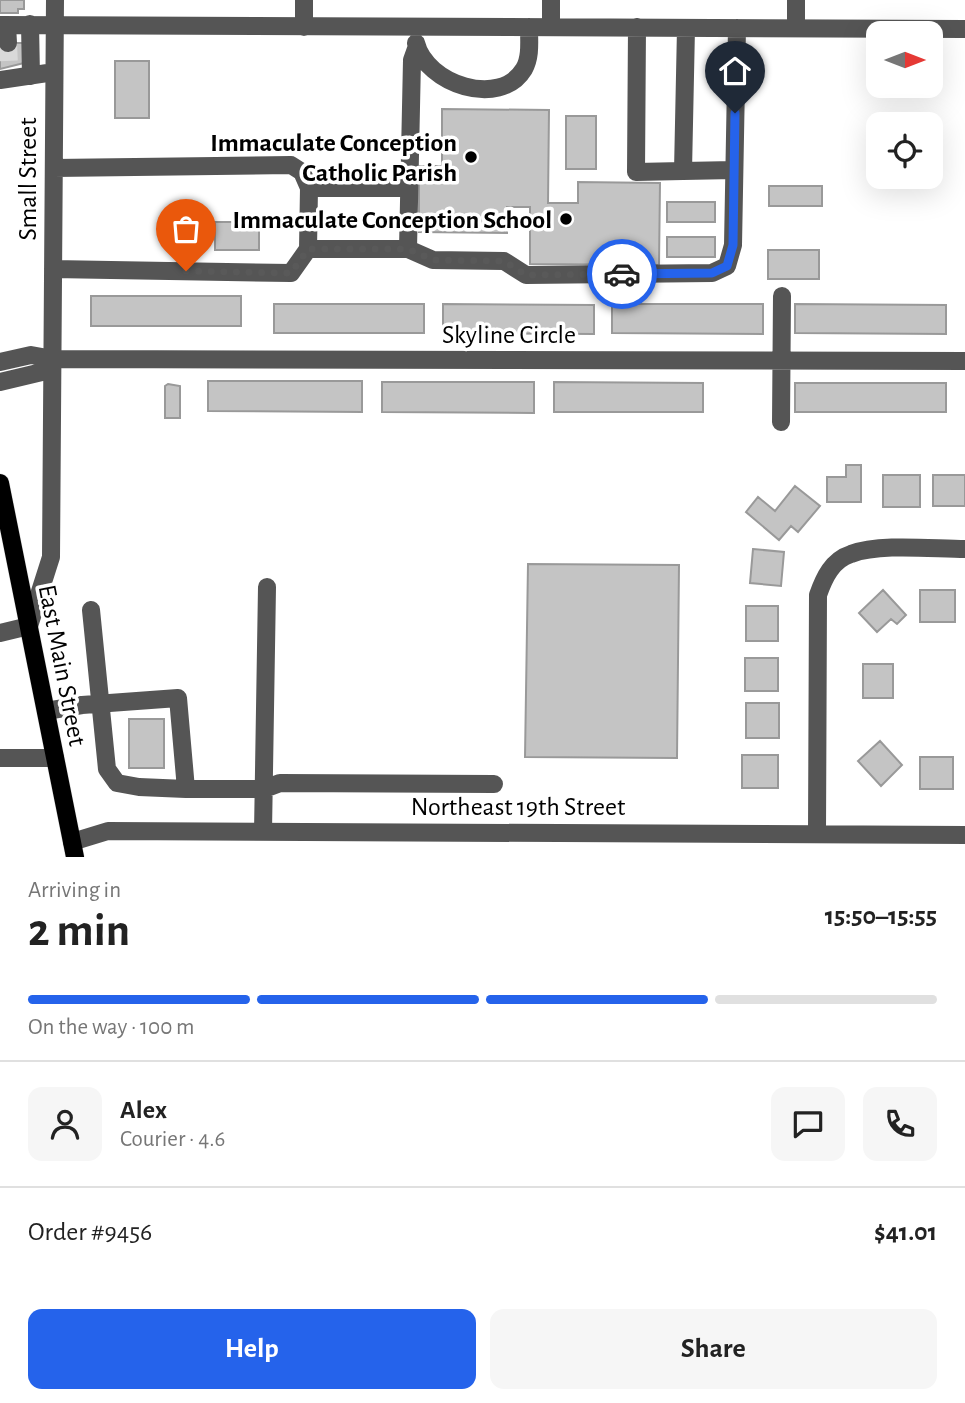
<!DOCTYPE html>
<html lang="en">
<head>
<meta charset="utf-8">
<style>
  :root { --surface:#fff; --page:#f6f6f6; --text:#222; --muted:#767676; --line:#e0e0e0; --accent:#2563eb }
  body { margin:0; font-family:"Alegreya Sans",sans-serif; background:var(--page); color:var(--text); height:100vh; display:flex; flex-direction:column; font-size:26px; white-space:nowrap }
  * { box-sizing:border-box; margin:0 }
  p { font-size:23px; color:var(--muted) }
  .icon { flex:none; width:38px; height:38px; fill:none; stroke:currentColor; stroke-width:2; stroke-linecap:round; stroke-linejoin:round }
  .map { position:relative; height:857px; overflow:hidden }
  .drawer { display:flex; flex-direction:column; background:var(--surface); flex:1 }
  .drawer>* { flex:none }
  .needle { width:46px; rotate:90deg }
  .fabs { position:absolute; left:866px; top:21px; display:grid; gap:14px }
  .fabs a { display:grid; place-items:center; width:77px; height:77px; border-radius:14px; background:var(--surface); box-shadow:0 7px 28px #0002; font-size:35px }
  .pin { position:absolute; display:grid; place-items:center; width:60px; height:60px; color:#fff; margin:-72px -30px; border-radius:50% 50% 50% 0; rotate:-45deg; box-shadow:0 0 7px #0007 }
  .pin .icon { rotate:45deg }
  .courier { position:absolute; display:grid; place-items:center; width:70px; height:70px; margin:-35px; border:5px solid #2563eb; border-radius:50%; background:#fff; color:#222; box-shadow:0 2px 9px #0007 }
  .summary em { font-style:normal; font-weight:600 }
  .summary div { display:flex; flex-direction:column-reverse }
  .summary { display:flex; align-items:center; justify-content:space-between; height:119px; padding:0 28px }
  h1 { font-size:46px; font-weight:600; line-height:52px }
  .bar { display:grid; grid-template-columns:repeat(4,1fr); gap:10px 7px; align-content:center; height:84px; padding:0 28px }
  .bar i { height:9px; border-radius:5px; background:var(--line) }
  .bar .current { background:var(--accent) }
  .bar p { grid-column:span 4 }
  .line { display:flex; align-items:center; gap:18px; padding:0 28px; border-top:2px solid var(--line) }
  .line div { flex:1 }
  .round { display:grid; place-items:center; flex:none; width:74px; height:74px; border-radius:14px; background:var(--page) }
  .action { display:flex; gap:14px; margin-top:auto; padding:14px 28px }
  .action a { flex:1; height:80px; border-radius:14px; background:var(--accent); color:#fff; font-size:28px; font-weight:600; line-height:80px; text-align:center }
  .action a+a { background:var(--page); color:var(--text) }
  .map>svg:first-child { display:block }
  .building { fill:#c4c4c4; stroke:#999; stroke-width:2 }
  .lines { fill:none; stroke-linecap:round; stroke-linejoin:round }
  .minor-tunnel { stroke:#d9d9d9; stroke-width:18; stroke-dasharray:18 9; stroke-linecap:butt }
  .major-casing { stroke:#dbdbdb; stroke-width:19 }
  .minor { stroke:#555; stroke-width:18 }
  .major { stroke:#000; stroke-width:18 }
  .done { stroke:#595959; stroke-width:7; stroke-dasharray:0 12.6 }
  .route { stroke:#2563eb; stroke-width:9 }
  .poi-dot { fill:#000; stroke:#fff; stroke-width:2.5 }
  .labels { text-anchor:middle; stroke-width:7; stroke-linejoin:round; paint-order:stroke }
  .poi-label { font-size:26px; font-weight:bold; fill:#000; stroke:#fff; text-anchor:end }
  .street-label { font-size:26px; fill:#000; stroke:#fff }
</style>
</head>
<body>
<div class="map">
<svg width="965" height="857" viewBox="0 0 965 857">
  <rect width="100%" height="100%" fill="#fff"/>
  <path class="building" d="M0 0H24V9H18V13H0Z
    M0 43H24L28 62 0 69Z
    M115 61H149V118H115Z
    M442 109 549 110 548 203H578V182L660 183 659 265 530 264V207H507V233L419 232V166H442Z
    M566 116H596V169H566Z
    M769 186H822V206H769Z
    M667 202H715V222H667Z
    M215 222H259V250H215Z
    M667 237H715V257H667Z
    M768 250H819V279H768Z
    M91 296H241V326H91Z
    M274 304H424V333H274Z
    M443 304 594 305V334L443 333Z
    M612 304H763V334L612 333Z
    M795 304 946 305V334L795 333Z
    M208 381H362V412L208 411Z
    M382 382H534V413L382 412Z
    M554 382 703 383V412H554Z
    M795 383H946V412H795Z
    M168 384 180 386V418H165V386Z
    M846 465H861V502H827V477H846Z
    M883 475H920V507H883Z
    M933 475H965V506H933Z
    M795 486 820 506 798 532 791 526 779 540 746 512 758 497 775 511Z
    M753 549 784 552 781 586 750 583Z
    M528 564 679 565 677 758 525 757Z
    M883 590 906 615 897 624 891 619 877 632 859 613Z
    M920 590H955V622H920Z
    M746 606H778V641H746Z
    M745 658H778V691H745Z
    M863 664H893V698H863Z
    M746 703H779V738H746Z
    M129 719H164V768H129Z
    M880 741 902 765 881 786 858 761Z
    M742 755H778V788H742Z
    M920 757H953V789H920Z"/>
  <g class="lines">
    <path class="minor-tunnel" d="M8 43 9 66"/>
    <defs>
      <path id="major" d="M0 483 75 857"/>
    </defs>
    <use href="#major" class="major-casing"/>
    <path class="minor" d="M796 0V28
      M30 24 31 76
      M0 25 965 29
      M7 25 8 43
      M304 27V0
      M551 27V0
      M637 27 636 172 683 171 686 28
      M416 43C426 84 500 109 524 69 531 57 529 41 529 27
      M0 80 54 72
      M683 171 734 170
      M309 188H409
      M308 249H408L412 60 417 46
      M408 249 433 260 504 261 526 275 712 273 727 266 733 245 737 28
      M53 269 291 273 308 249 309 188 302 172 291 165 54 168
      M0 362 31 355 53 359 965 361
      M0 382 42 372 53 359
      M781 422 782 296
      M91 610 107 769 117 783 139 787 186 789
      M0 633 29 626 51 557 55 0
      M46 711 82 705 178 698 186 789H264L280 783 494 784
      M0 758H55
      M263 832 267 587
      M817 834 818 595C824 578 832 560 851 554 880 543 933 549 965 549
      M72 842 108 831 965 835"/>
    <use href="#major" class="major"/>
  </g>
  <g class="lines">
    <path class="done" d="M186 271 291 273 308 249H408L433 260 504 261 526 275 622 274"/>
    <path class="route" d="M622 274 712 273 727 266 733 245 735 113"/>
  </g>
  <g class="poi-dot">
    <circle cx="471" cy="157" r="7"/>
    <circle cx="566" cy="219" r="7"/>
  </g>
  <g class="labels">
    <g class="poi-label">
      <text x="457" y="151">Immaculate Conception<tspan x="457" dy="30">Catholic Parish</tspan></text>
      <text x="552" y="228">Immaculate Conception School</text>
    </g>
    <g class="street-label">
      <text transform="translate(27 179) rotate(-90)" y="9">Small Street</text>
      <text x="509" y="343">Skyline Circle</text>
      <text transform="translate(63 665) rotate(79)" y="9">East Main Street</text>
      <text x="518" y="815">Northeast 19th Street</text>
    </g>
  </g>
</svg>
<div class="fabs">
<a><svg class="needle" viewBox="-14 -14 28 28"><path d="M0-13l5 13h-10z" fill="#e53935"/><path d="M0 13l5-13h-10z" fill="#767676"/></svg></a>
<a><svg class="icon" aria-label="locate" viewBox="0 0 24 24"><circle cx="12" cy="12" r="6"/><path d="M12 2v4M12 18v4M2 12h4M18 12h4"/></svg></a>
</div>
<div class="pin" style="left:186px;top:271px;background:#ea580c"><svg class="icon" aria-label="bag" viewBox="0 0 24 24"><path d="M5 8h14l-1 12H6zM9 8a3 3 0 0 1 6 0"/></svg></div>
<div class="pin" style="left:735px;top:113px;background:#1f2937"><svg class="icon" aria-label="home" viewBox="0 0 24 24"><path d="M3 11l9-7 9 7M6 9v11h12V9"/></svg></div>
<div class="courier" style="left:622px;top:274px"><svg class="icon" aria-label="car" viewBox="0 0 24 24"><path d="M5 17H2v-5l4-1 3-4h7l3 4 3 1v5h-3M9 17h6M6 11h13"/><circle cx="7" cy="17" r="2"/><circle cx="17" cy="17" r="2"/></svg></div>
</div>
<section class="drawer">
<div class="summary"><div><h1>2 min</h1><p>Arriving in</p></div><em>15:50–15:55</em></div>
<div class="bar"><i class="current"></i><i class="current"></i><i class="current"></i><i></i><p>On the way · 100 m</p></div>
<div class="line" style="height:126px"><a class="round"><svg class="icon" aria-label="person" viewBox="0 0 24 24"><circle cx="12" cy="8" r="4"/><path d="M4 21q1-7 8-7t8 7"/></svg></a><div><b>Alex</b><p>Courier · 4.6</p></div><a class="round"><svg class="icon" aria-label="chat" viewBox="0 0 24 24"><path d="M4 5h16v11H9l-5 4z"/></svg></a><a class="round"><svg class="icon" aria-label="phone" viewBox="0 0 24 24"><path d="M5 4h4l2 5-3 2q2 4 5 5l2-3 5 2v4C11 20 4 13 5 4z"/></svg></a></div>
<div class="line" style="height:91px"><div>Order #9456</div><b>$41.01</b></div>
<div class="action"><a>Help</a><a>Share</a></div>
</section>
</body>
</html>
